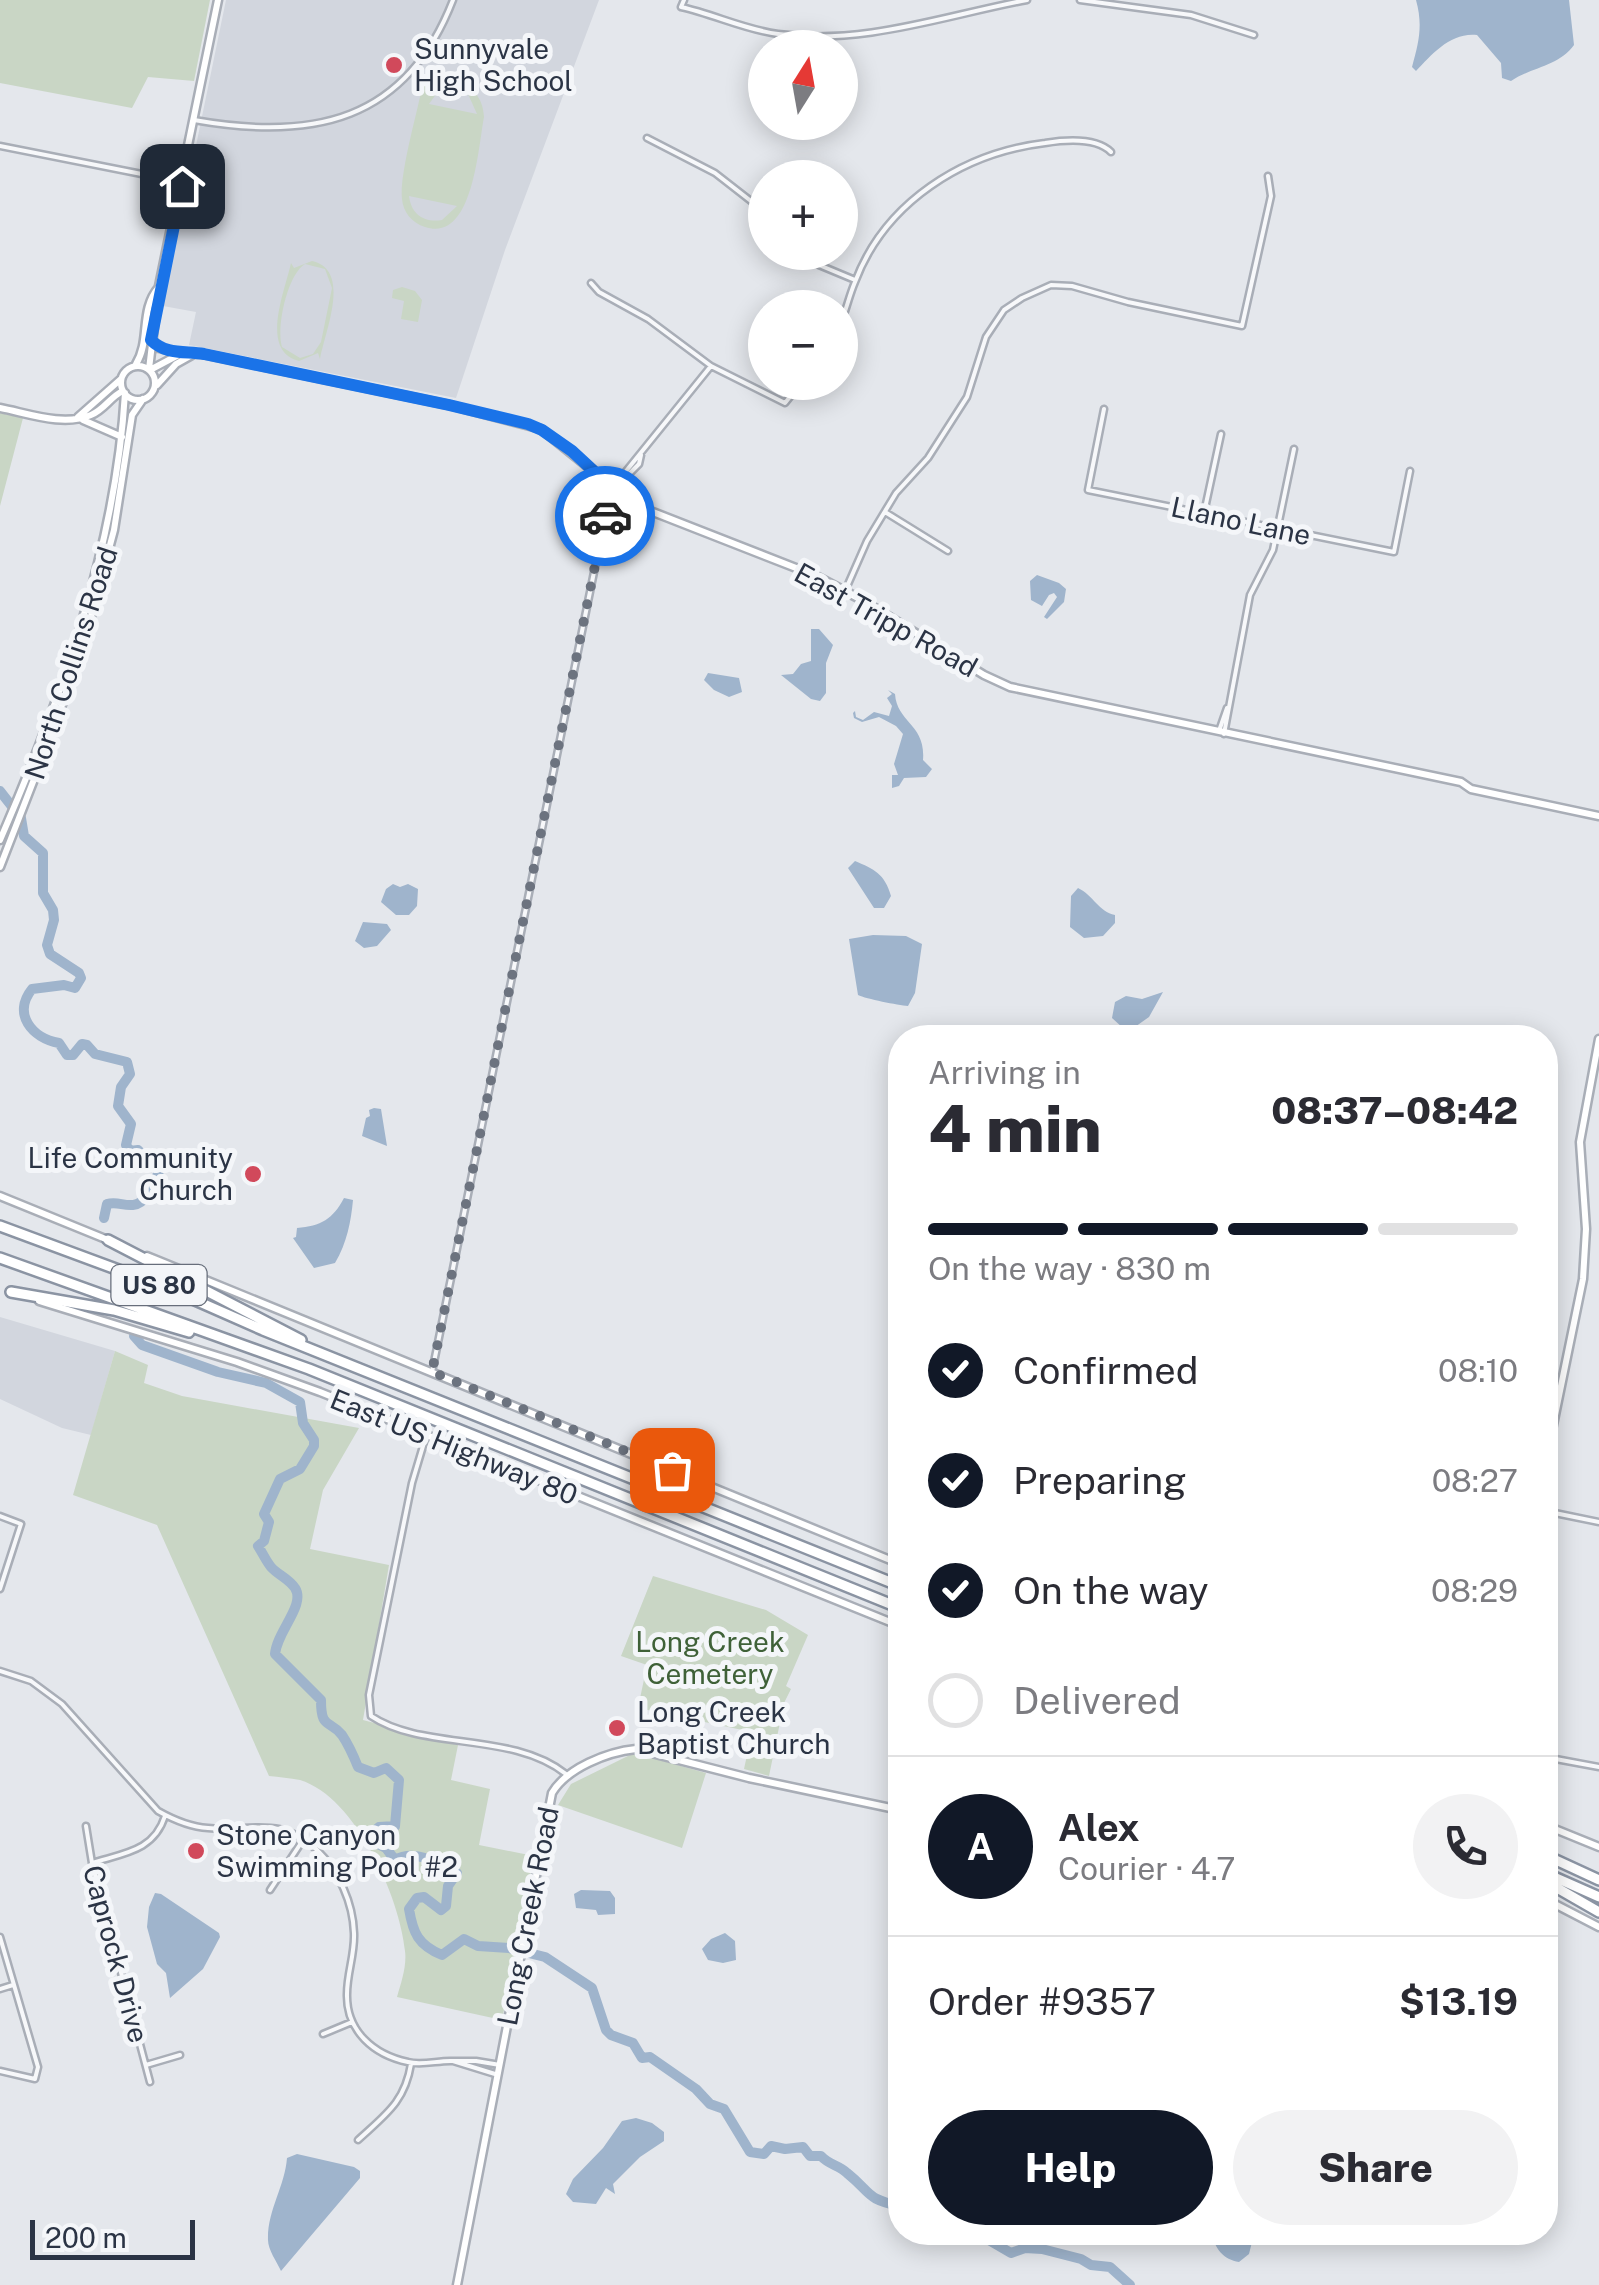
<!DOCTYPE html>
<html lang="en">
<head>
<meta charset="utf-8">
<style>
  :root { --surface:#fff; --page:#f2f2f3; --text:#2b2b33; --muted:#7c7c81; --line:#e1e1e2; --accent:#111827 }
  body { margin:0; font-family:"Public Sans",sans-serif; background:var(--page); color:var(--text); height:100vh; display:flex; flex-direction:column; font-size:38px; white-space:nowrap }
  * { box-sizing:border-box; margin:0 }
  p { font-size:32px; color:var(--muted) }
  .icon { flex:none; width:55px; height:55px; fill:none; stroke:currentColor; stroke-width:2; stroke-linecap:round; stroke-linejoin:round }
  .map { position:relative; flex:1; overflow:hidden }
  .sheet { position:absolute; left:888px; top:1025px; width:670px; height:1220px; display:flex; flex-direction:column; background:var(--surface); border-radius:40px; box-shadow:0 5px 25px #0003 }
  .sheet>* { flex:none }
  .needle { width:65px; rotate:11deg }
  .fabs { position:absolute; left:748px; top:30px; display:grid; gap:20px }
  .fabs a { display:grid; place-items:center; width:110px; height:110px; border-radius:50%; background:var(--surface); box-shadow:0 5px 25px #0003; font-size:50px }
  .scale { position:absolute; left:30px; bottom:25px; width:165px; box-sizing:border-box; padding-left:10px; border:5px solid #2b3445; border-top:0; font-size:28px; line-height:35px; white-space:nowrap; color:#2b3445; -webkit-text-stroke:8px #f4f6f9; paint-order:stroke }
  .pin { position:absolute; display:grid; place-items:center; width:85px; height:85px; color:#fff; margin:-42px; border-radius:20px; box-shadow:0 5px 15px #0006 }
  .courier { position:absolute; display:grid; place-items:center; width:100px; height:100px; margin:-50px; border:8px solid #1a73e8; border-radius:50%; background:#fff; color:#222; box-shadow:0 2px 12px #0007 }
  .summary em { font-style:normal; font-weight:800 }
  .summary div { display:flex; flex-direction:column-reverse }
  .summary { display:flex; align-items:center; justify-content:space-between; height:170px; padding:0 40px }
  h1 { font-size:65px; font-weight:800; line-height:75px }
  .bar { display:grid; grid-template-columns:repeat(4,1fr); gap:15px 10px; align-content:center; height:120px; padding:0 40px }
  .bar i { height:12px; border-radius:8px; background:var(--line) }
  .bar .current { background:var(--accent) }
  .bar p { grid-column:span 4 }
  .line { display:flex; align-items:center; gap:25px; padding:0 40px; border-top:2px solid var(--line) }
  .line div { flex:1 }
  .round { display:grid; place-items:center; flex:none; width:105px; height:105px; border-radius:52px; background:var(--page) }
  ol { padding:0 40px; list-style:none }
  li { display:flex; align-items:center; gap:30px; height:110px }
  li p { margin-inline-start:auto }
  li .icon { padding:10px; border-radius:50%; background:var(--accent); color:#fff; stroke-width:4 }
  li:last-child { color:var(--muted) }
  li i { width:55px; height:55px; border:5px solid var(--line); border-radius:50% }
  .action { display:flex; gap:20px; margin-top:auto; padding:20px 40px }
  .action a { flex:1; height:115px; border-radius:60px; background:var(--accent); color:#fff; font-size:40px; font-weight:800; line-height:115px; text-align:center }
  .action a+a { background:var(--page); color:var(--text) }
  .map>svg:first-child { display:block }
  .built { fill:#d2d6de }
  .green { fill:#c9d6c5; fill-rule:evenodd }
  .water { fill:#9fb4cc }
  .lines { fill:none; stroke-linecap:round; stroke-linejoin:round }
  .river { stroke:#9fb4cc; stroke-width:10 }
  .street-casing { stroke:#a9aeb7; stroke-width:9 }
  .secondary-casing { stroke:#a9aeb7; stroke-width:11 }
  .highway-casing { stroke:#8b94a3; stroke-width:14 }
  .street { stroke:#f7f8fa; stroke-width:4 }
  .secondary { stroke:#fff; stroke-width:6 }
  .highway { stroke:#fff; stroke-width:9 }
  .done { stroke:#6c737f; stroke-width:10; stroke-dasharray:0 18 }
  .route { stroke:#1a73e8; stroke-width:12 }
  .poi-dot { fill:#d1495b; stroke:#f4f6f9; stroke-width:4 }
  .labels { text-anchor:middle; stroke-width:10; stroke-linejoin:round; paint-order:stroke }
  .shield { fill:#f4f6f9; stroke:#676e7b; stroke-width:2.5 }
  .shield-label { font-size:25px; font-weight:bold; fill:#2b3445 }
  .poi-label { font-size:28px; fill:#2b3445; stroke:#f4f6f9; text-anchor:start }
  .street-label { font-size:28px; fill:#2b3445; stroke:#f4f6f9 }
  .park-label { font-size:28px; fill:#3f6138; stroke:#f4f6f9 }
</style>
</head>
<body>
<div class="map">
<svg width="1599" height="2285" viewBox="0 0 1599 2285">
  <rect width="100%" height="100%" fill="#e4e7ec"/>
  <path class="built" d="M226 0H599L505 250 456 398 189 345 196 312 163 306Z
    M0 1317 115 1351 91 1435 62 1428 0 1399Z"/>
  <path class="green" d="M0 0H210L194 81 148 77 132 108 0 83Z
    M452 81C472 85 483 97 484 117 478 148 473 243 425 227 412 223 403 212 402 199 399 175 418 110 423 83L432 87ZM453 89 468 94 477 114 429 104 437 93ZM409 196 457 206 442 220C424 223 411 214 409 196Z
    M312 261C352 270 325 331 320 359L318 353 299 361C259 351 285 291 291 263L294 268ZM305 264 325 269 332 288 321 342 313 354 300 358 282 347C276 328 287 275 305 264Z
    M402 287 415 291 422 300 418 322 401 319 404 301 392 298 393 290Z
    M0 413 23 418 0 506Z
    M115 1351 148 1365 144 1383 182 1396 359 1428 323 1490 310 1549 389 1565 363 1720 458 1745 451 1780 490 1789 479 1845 534 1856 502 2020 397 1997C401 1983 407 1966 405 1951 400 1898 356 1797 300 1780 290 1778 279 1777 269 1776L157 1525 73 1495Z
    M653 1576 766 1610 808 1635 786 1686 791 1689 784 1703 769 1776 744 1769 752 1732 638 1708 647 1665 621 1656Z
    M634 1753 706 1773 682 1848 558 1805 571 1784Z"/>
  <path class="water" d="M1416 0H1569L1574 45C1559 66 1532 67 1511 81L1502 78 1501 63 1477 35C1451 32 1432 54 1416 71L1412 67C1419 42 1423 25 1416 0Z
    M1037 575 1059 583 1066 589 1064 602 1047 619 1044 617 1057 597 1054 593 1049 595 1042 606 1031 600 1030 581Z
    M811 629H819L833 645 826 663V693L820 701 811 699 781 675 793 674 801 664 811 661Z
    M708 673 739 678 742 692 729 697 714 690 704 680Z
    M888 690 895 694C897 723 926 724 923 760L932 769 926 777 904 778 899 786 892 788V775H898L894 764 903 734 896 726 879 717 862 722 854 718 853 713 855 711 856 717 863 720 874 712 889 716 892 706 887 698 892 694Z
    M855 861C874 869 885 874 891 896L884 908H874L848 868Z
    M393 884 400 887 408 884 418 889 417 906 409 915H396L381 902 386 889Z
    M1078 888C1093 895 1099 912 1115 915V923L1103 936 1084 938 1070 927 1071 896Z
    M363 922 387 924 391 930 377 946 364 948 355 941Z
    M873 935 906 936 922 944 915 993 908 1006C898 1005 866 999 858 995L849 939Z
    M1163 992 1149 1017 1132 1029 1123 1028 1112 1018 1115 1002 1126 996 1142 999Z
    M374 1108 381 1109 387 1146 362 1136 366 1118 370 1116 369 1110Z
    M344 1198 353 1200C351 1221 347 1243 335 1263L314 1268 293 1238 296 1237 297 1228C321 1226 333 1219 344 1198Z
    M581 1890 610 1891 615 1898V1914L598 1915 596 1910 576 1908 574 1894Z
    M155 1893 161 1894 219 1933 220 1937 203 1969 170 1998 166 1973 157 1964 147 1927 149 1907Z
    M725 1933 735 1941 736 1960 723 1963 708 1960 702 1949 711 1939Z
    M636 2118 652 2123 664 2132V2141L640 2157 613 2184 615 2194 606 2188 596 2204 573 2202 566 2194 573 2179 603 2148 622 2121Z
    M297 2154 354 2167 360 2171V2178L281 2271C277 2262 268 2250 268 2240 267 2211 285 2186 287 2158Z
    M1212 2233H1243L1252 2242 1249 2254 1239 2262C1224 2260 1214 2248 1212 2233Z"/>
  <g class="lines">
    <path class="river" d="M0 791 21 818 24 836 43 853V893L53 910 54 920 47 945 50 954 79 973 81 978 75 988 64 985 32 989C12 1014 32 1038 59 1043L67 1055H73L82 1044 87 1045 95 1054 127 1062 130 1074 121 1087 118 1106 131 1124 126 1145 130 1151 138 1150 159 1171C155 1182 147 1204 133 1205 123 1206 117 1201 107 1204L104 1218
      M134 1336 142 1345 218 1372 266 1383 300 1402 303 1423 314 1440V1446L300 1469 280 1479 264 1514 269 1522 264 1541 258 1546C262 1552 266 1561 271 1567 278 1575 288 1578 295 1588 306 1605 277 1631 275 1654L321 1700C321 1730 329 1719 342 1735 348 1744 354 1757 358 1767L374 1773 386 1768 399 1780 395 1826 379 1827 372 1833 374 1842 386 1848 395 1860C414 1849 438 1862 457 1873L448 1886 446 1906 441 1910 424 1897 417 1898 409 1909C413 1933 418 1945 442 1955L464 1939 478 1946 509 1948 545 1957 592 1988 606 2030 611 2035 633 2043 642 2058 650 2057 696 2089 710 2104 724 2109 750 2152 764 2154 771 2146 785 2149 803 2147 810 2156H821C829 2165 839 2165 847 2173 872 2193 865 2199 900 2206
      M975 2232 1011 2253 1025 2248 1042 2249 1081 2259 1091 2265 1110 2267 1130 2285"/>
    <defs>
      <path id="street" d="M684 0 681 7C713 14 746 30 778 34 866 45 942 16 1027 0
        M1080 0 1191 15 1254 35
        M194 120C313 141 406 122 453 0
        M647 138 715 173 765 212
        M0 146 182 182
        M800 252 819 265 855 280
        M591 283 599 292 648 319 711 366 785 403 802 382
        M840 325C846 311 849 296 855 282 885 202 963 153 1045 143 1064 140 1096 137 1111 152
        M1104 409 1088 490 1394 552 1410 471
        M617 486 639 464 641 455
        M885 512 948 551
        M1204 513 1221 434
        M845 591 867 541 896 493 928 458 967 397 986 337 1004 310 1022 298 1051 285 1072 286 1128 302 1242 326 1271 196 1268 176
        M1219 731 1227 708
        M1224 734 1250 595 1273 550 1294 449
        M432 1372 609 498 618 481 711 366
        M426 1436 412 1483 369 1695 371 1716C423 1751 512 1731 566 1774
        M1545 1511 1599 1522
        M0 1516 21 1524 0 1589
        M0 1671 31 1681 62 1704 158 1811C174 1820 190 1827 208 1828 251 1832 280 1815 317 1850 339 1871 353 1903 354 1933 355 1954 347 1973 347 1994 346 2031 374 2055 408 2062 422 2066 439 2060 453 2061
        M1545 1757 1599 1767
        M86 1826 92 1863 150 2082
        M92 1863C124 1853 154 1851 165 1816
        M270 1890 303 1840
        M0 1937 38 2067 35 2079 0 2071
        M0 1989 13 1985
        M323 2034 352 2022
        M146 2065 180 2055
        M495 2074 453 2061H476L500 2065
        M358 2140C385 2115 405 2102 411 2064"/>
      <path id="secondary" d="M151 341 159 348 180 353
        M136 364C151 340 139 310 159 287
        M121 383a17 17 0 1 1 34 0a17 17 0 1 1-34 0Z
        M149 369 159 286 218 0
        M150 370 182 353 203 354 449 405 541 429 635 505 814 575 862 600 984 675 1010 687 1461 782 1471 789 1599 816
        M157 385 176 364 192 355
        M0 408C27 413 63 427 91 415 104 410 111 396 123 391
        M78 417 121 379
        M83 420 122 437
        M0 840C61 700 116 546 125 393
        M0 867 57 720 90 620 114 530 132 415 143 399
        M0 1196 108 1240
        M147 1256 900 1564
        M39 1301 237 1362 320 1392 900 1626
        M1545 1464 1583 1279 1586 1229 1580 1142 1599 1039
        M1545 1825 1599 1847
        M1545 1899 1599 1927
        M457 2285 552 1793C567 1768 607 1752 636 1749L749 1778 900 1810"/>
      <path id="highway" d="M0 1226 170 1289 263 1330 900 1586
        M108 1240 301 1340
        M0 1258 309 1369 900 1608
        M11 1292 114 1310 189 1332
        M1545 1855 1599 1880
        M1545 1873 1599 1897
        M1545 1881 1599 1912"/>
    </defs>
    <use href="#street" class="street-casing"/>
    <use href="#secondary" class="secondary-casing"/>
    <use href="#highway" class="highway-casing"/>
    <use href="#street" class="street"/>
    <use href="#secondary" class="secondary"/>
    <use href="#highway" class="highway"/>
  </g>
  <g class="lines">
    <path class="done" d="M605 516 432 1372 672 1470"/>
    <path class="route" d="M182 186 151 340C166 355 184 351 204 354L449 405 528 424 542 430 572 451 613 489 605 516"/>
  </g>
  <g class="poi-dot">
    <circle cx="394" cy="65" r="10"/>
    <circle cx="253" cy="1174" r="10"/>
    <circle cx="617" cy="1728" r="10"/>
    <circle cx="196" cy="1851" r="10"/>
  </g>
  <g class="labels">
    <rect class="shield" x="111.5" y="1265" width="95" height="40" rx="8"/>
    <g class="shield-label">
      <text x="159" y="1294">US 80</text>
    </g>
    <g class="poi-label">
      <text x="414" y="59">Sunnyvale<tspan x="414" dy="32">High School</tspan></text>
      <text x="233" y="1168" text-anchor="end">Life Community<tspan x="233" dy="32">Church</tspan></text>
      <text x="637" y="1722">Long Creek<tspan x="637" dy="32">Baptist Church</tspan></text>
      <text x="216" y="1845">Stone Canyon<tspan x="216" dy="32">Swimming Pool #2</tspan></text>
    </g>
    <g class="street-label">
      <text transform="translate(1241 521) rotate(12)" y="10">Llano Lane</text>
      <text transform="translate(886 620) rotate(29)" y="10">East Tripp Road</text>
      <text transform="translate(71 663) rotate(-72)" y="10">North Collins Road</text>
      <text transform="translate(454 1447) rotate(22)" y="10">East US Highway 80</text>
      <text transform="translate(528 1916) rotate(-79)" y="10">Long Creek Road</text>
      <text transform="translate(116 1954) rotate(75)" y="10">Caprock Drive</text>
    </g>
    <g class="park-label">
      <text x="710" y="1652">Long Creek<tspan x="710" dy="32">Cemetery</tspan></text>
    </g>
  </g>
</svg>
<div class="fabs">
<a><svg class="needle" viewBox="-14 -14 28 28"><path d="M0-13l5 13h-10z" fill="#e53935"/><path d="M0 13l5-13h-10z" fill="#7c7c81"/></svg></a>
<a>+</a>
<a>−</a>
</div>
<div class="scale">200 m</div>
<div class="pin" style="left:672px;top:1470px;background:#ea580c"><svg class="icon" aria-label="bag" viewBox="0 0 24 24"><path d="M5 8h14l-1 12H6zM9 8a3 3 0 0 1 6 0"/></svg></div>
<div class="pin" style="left:182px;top:186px;background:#1f2937"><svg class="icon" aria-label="home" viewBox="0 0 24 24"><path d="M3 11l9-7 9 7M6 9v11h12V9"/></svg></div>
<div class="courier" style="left:605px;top:516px"><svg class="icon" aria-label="car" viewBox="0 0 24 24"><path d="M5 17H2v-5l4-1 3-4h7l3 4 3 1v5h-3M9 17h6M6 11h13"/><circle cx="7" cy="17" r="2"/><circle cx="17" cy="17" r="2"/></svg></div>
<section class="sheet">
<div class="summary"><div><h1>4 min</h1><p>Arriving in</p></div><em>08:37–08:42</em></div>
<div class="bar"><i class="current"></i><i class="current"></i><i class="current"></i><i></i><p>On the way · 830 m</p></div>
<ol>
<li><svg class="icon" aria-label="check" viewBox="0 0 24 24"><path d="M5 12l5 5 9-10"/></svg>Confirmed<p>08:10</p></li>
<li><svg class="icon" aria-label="check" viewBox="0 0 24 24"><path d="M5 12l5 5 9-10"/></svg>Preparing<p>08:27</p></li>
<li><svg class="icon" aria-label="check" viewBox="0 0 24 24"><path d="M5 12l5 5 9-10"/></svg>On the way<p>08:29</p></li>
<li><i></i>Delivered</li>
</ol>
<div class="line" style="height:180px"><b class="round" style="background:var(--accent);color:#fff">A</b><div><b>Alex</b><p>Courier · 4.7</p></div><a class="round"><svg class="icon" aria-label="phone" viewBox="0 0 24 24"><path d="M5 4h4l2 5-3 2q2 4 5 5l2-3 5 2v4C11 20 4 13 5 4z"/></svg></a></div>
<div class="line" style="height:130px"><div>Order #9357</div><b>$13.19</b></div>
<div class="action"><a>Help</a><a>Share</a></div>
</section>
</div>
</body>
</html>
